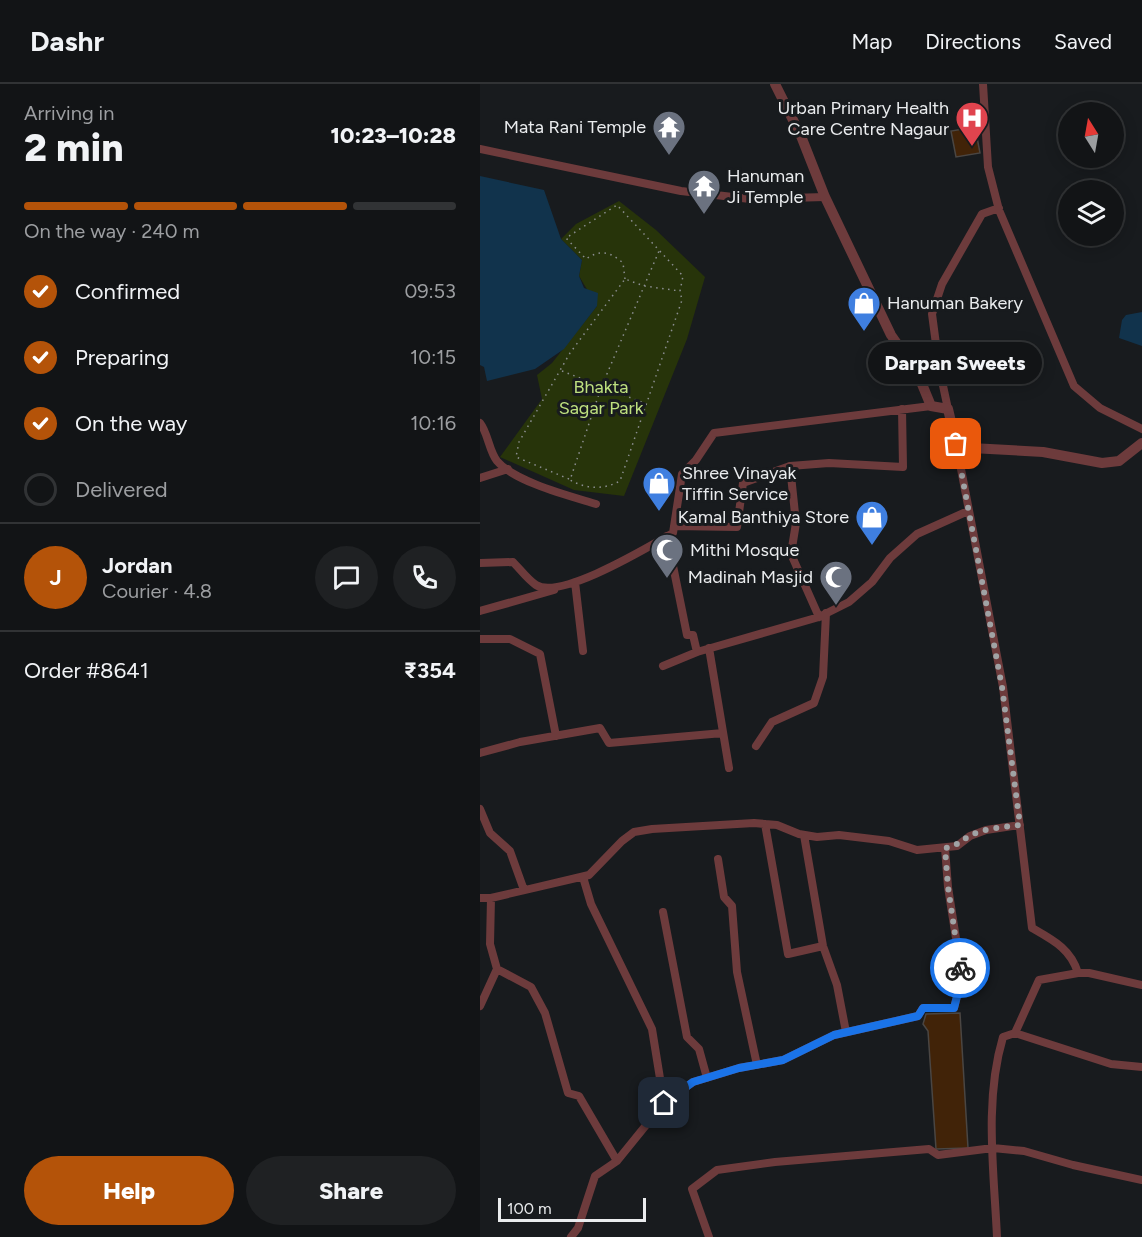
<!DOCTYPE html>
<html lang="en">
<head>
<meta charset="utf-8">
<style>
  :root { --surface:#121416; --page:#1f2123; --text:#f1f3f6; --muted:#9c9ea1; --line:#313335; --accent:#b45309 }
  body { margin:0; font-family:Figtree,sans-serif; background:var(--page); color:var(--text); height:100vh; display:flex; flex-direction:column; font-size:22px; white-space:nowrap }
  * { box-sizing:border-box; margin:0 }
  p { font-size:20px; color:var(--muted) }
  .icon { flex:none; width:33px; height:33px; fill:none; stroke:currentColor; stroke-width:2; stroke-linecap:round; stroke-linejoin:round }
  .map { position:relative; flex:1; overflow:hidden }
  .panel { display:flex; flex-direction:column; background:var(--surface); width:480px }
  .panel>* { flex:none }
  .needle { width:39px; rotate:349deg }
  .tools { position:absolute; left:578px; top:18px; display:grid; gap:12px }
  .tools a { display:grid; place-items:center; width:66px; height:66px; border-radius:50%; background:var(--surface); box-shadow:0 3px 15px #0003,0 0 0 2px var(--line); font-size:30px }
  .scale { position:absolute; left:18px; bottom:15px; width:148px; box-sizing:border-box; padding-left:6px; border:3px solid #eaecee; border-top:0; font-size:16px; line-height:21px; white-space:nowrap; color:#eaecee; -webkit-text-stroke:4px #181b1e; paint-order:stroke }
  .pin { position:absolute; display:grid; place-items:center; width:51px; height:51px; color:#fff; margin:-26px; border-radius:12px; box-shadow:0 3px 9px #0006 }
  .courier { position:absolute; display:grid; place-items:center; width:60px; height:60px; margin:-30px; border:4px solid #1a73e8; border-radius:50%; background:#fff; color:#222; box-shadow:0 2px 8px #0007 }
  .bubble { position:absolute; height:42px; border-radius:21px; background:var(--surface); box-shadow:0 3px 15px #0003,0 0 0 2px var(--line); font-size:20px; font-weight:800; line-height:42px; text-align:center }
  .head em { font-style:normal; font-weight:800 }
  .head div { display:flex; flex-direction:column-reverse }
  .head { display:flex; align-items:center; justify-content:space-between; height:102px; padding:0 24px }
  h1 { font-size:39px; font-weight:800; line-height:45px }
  .bar { display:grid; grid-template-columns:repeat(4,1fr); gap:9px 6px; align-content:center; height:72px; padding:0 24px }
  .bar i { height:8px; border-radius:4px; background:var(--line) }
  .bar .selected { background:var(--accent) }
  .bar p { grid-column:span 4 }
  .line { display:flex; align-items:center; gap:15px; padding:0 24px; border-top:2px solid var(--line) }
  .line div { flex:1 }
  .round { display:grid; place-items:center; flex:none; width:63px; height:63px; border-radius:32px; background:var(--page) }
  ol { padding:0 24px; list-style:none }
  li { display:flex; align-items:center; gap:18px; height:66px }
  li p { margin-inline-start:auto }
  li .icon { padding:6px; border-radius:50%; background:var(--accent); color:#fff; stroke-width:4 }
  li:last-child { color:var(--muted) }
  li i { width:33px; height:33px; border:3px solid var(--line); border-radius:50% }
  .cta { display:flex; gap:12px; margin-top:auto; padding:12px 24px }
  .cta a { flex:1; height:69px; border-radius:36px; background:var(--accent); color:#fff; font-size:24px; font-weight:800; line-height:69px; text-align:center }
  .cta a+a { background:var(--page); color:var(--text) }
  header { display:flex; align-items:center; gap:36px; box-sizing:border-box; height:84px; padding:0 30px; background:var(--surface); border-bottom:2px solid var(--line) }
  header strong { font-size:28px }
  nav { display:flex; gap:33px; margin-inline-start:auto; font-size:21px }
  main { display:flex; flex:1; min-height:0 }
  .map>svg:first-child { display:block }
  .green { fill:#27340a }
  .water { fill:#11334c }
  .building { fill:#412308; stroke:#4a4643; stroke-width:1.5 }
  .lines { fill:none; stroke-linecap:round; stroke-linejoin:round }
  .path { stroke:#8b8e90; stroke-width:1.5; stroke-dasharray:1.5 4.5; stroke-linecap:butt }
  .minor { stroke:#6d3b3c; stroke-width:8 }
  .tertiary { stroke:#6d3b3c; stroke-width:10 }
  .done { stroke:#a0a3a5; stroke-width:6; stroke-dasharray:0 10.8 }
  .route { stroke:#1a73e8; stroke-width:8 }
  .labels { text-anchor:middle; stroke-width:6; stroke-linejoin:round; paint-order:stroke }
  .poi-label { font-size:18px; fill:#eaecee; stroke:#181b1e; text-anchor:end }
  .park-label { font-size:18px; fill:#bee07f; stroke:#181b1e }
</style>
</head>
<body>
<header>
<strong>Dashr</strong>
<nav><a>Map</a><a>Directions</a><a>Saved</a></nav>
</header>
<main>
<section class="panel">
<div class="head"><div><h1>2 min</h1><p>Arriving in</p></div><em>10:23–10:28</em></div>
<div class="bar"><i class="selected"></i><i class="selected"></i><i class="selected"></i><i></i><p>On the way · 240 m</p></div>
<ol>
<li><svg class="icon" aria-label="check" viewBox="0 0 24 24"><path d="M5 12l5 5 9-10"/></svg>Confirmed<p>09:53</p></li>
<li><svg class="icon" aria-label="check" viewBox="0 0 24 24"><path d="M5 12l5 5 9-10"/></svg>Preparing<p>10:15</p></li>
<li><svg class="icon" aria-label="check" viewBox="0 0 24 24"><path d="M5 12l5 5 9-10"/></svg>On the way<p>10:16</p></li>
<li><i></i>Delivered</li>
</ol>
<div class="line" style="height:108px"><b class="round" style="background:var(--accent);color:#fff">J</b><div><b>Jordan</b><p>Courier · 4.8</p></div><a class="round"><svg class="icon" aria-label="chat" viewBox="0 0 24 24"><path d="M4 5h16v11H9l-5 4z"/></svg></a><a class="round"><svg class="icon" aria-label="phone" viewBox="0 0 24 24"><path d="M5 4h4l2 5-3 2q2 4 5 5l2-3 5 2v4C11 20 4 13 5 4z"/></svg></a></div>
<div class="line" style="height:78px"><div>Order #8641</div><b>₹354</b></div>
<div class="cta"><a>Help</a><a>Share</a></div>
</section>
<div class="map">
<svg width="662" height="1153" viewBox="0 0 662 1153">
  <rect width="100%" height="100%" fill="#181b1e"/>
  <path class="green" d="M139 117 176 146 225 193 207 255 144 412 94 406 20 373 62 315 57 291 72 279 117 222 99 192 102 176 81 155 96 140Z"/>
  <path class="water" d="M0 92 64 106 81 155 102 176 99 192 104 204 118 209 117 222 84 265 55 285 7 297 4 283 0 281Z
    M662 228V262L639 254 642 236 646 231Z"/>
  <path class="building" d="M495 43 500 69 476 73 471 47Z
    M480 929 488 1064 456 1065 448 947 443 940 446 930Z"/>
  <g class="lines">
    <path class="path" d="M145 195 143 179C131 168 120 165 106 175L86 154 137 121 203 192 200 207 202 216 140 397C124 406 106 405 90 396L121 304 179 167
      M82 287 164 319
      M89 395 36 373 39 358 90 269 145 195 164 202 200 207"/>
    <path class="minor" d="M503 0 508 83 519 126 594 302 620 324 662 345
      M0 65 201 107 270 115 345 113
      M459 283 452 230 462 200 502 130 519 124
      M437 288 459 283 468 325
      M0 339C8 349 9 367 17 377 35 398 90 412 116 420
      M476 359 523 603 552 844C573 856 591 865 598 889H609L662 901
      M310 382 316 439 311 470 339 533
      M0 394 28 385
      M194 442 257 443 263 399 310 382 349 379 423 383 422 325
      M187 452 207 551H213L217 568
      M0 479 33 478C40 485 48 496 56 501 81 516 168 463 193 449L202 390 216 376 234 349 451 322
      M95 498 103 567
      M0 527 74 506
      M0 555H30L60 570 76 652
      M229 564 249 684
      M183 582 217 568 339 533 369 518 392 498 410 474 437 450 488 427
      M276 662 292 638 334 619 343 593 346 529
      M0 669 40 658 120 644 129 659 243 649
      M0 725 10 749 30 767 44 806
      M285 740 308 870 343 862
      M324 751 343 862 357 901 366 948
      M238 775 244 813 252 822 257 888 277 981
      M103 793 111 820 172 945 184 1019
      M0 814H11L109 791 142 757 154 748 172 745 274 739 297 741 319 750 337 753 359 751 409 757 437 766 477 762 490 752 506 746 540 741
      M11 814 10 860 17 885 51 903 65 929 88 1009 99 1012 137 1077
      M183 828 207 953 219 965 227 994
      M0 922 17 885
      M535 949 631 980 662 983
      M91 1153 98 1144 115 1092 137 1077 184 1019 213 998 259 984 303 976 354 951 438 932 443 924H474L482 893 468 803 465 764
      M229 1153 212 1105 237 1086 295 1078 449 1065 458 1071 513 1064 544 1067 593 1081 662 1096
      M517 1153C514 1087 504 1017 523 953L535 949 559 896 598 889"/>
    <path class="tertiary" d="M295 0 321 52 345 113 411 251 437 288 451 322 468 325 476 359 491 364 563 368 622 379 639 377 662 359"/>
  </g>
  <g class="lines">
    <path class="done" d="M476 360 522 603 540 741C524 743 506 744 491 751 481 757 477 762 465 764L468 803 480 884"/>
    <path class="route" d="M184 1019 213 998 259 984 303 976 354 951 438 932 443 924H474L482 893 480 884"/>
  </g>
  <defs>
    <symbol id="hospital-pin" viewBox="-11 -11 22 30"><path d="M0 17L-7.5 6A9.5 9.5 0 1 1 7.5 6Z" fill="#e0444e" stroke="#181b1e"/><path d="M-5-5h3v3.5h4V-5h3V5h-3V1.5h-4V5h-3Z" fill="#fff"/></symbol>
    <symbol id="temple-pin" viewBox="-11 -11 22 30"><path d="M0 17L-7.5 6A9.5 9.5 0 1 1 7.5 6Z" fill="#6b7280" stroke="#181b1e"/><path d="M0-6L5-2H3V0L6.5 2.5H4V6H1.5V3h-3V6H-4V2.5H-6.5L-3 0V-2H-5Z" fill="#fff"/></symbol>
    <symbol id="shop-pin" viewBox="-11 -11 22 30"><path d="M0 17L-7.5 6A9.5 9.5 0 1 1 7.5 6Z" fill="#3f7fe0" stroke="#181b1e"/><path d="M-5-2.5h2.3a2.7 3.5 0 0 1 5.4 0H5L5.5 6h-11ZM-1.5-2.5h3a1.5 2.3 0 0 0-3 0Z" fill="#fff"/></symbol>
    <symbol id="mosque-pin" viewBox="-11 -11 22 30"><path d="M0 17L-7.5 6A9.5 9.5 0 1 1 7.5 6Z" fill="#6b7280" stroke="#181b1e"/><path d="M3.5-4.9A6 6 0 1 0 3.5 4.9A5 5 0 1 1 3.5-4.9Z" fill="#fff"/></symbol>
  </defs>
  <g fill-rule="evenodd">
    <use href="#hospital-pin" x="473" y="15" width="38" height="52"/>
    <use href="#temple-pin" x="170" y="24" width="38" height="52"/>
    <use href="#temple-pin" x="205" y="83" width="38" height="52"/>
    <use href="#shop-pin" x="365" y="200" width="38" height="52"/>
    <use href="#shop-pin" x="160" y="380" width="38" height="52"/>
    <use href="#shop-pin" x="373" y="414" width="38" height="52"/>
    <use href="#mosque-pin" x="168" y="447" width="38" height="52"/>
    <use href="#mosque-pin" x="337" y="474" width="38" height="52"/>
  </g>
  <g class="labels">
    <g class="poi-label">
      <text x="469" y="30">Urban Primary Health<tspan x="469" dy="21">Care Centre Nagaur</tspan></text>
      <text x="166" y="49">Mata Rani Temple</text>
      <text x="247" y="98" text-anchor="start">Hanuman<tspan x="247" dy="21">Ji Temple</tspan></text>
      <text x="407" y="225" text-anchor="start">Hanuman Bakery</text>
      <text x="202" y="395" text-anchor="start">Shree Vinayak<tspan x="202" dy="21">Tiffin Service</tspan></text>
      <text x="369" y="439">Kamal Banthiya Store</text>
      <text x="210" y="472" text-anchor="start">Mithi Mosque</text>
      <text x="333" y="499">Madinah Masjid</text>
    </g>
    <g class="park-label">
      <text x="121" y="309">Bhakta<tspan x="121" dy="21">Sagar Park</tspan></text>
    </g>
  </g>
</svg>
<div class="tools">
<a><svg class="needle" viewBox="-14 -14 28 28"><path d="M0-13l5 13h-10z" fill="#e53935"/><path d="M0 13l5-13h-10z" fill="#9c9ea1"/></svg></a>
<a><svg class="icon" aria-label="layers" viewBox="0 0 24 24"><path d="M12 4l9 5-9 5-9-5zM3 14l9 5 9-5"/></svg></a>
</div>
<div class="scale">100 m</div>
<div class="pin" style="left:476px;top:360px;background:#ea580c"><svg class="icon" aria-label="bag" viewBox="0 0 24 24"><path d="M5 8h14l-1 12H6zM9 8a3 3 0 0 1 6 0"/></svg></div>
<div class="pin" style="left:184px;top:1019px;background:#1f2937"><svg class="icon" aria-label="home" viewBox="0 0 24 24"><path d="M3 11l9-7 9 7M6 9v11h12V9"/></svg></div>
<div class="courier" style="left:480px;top:884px"><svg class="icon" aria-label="bike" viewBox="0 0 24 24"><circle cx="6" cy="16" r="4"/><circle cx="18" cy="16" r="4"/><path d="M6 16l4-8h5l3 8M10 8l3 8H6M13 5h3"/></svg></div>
<div class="bubble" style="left:388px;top:258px;width:174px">Darpan Sweets</div>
</div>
</main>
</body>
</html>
